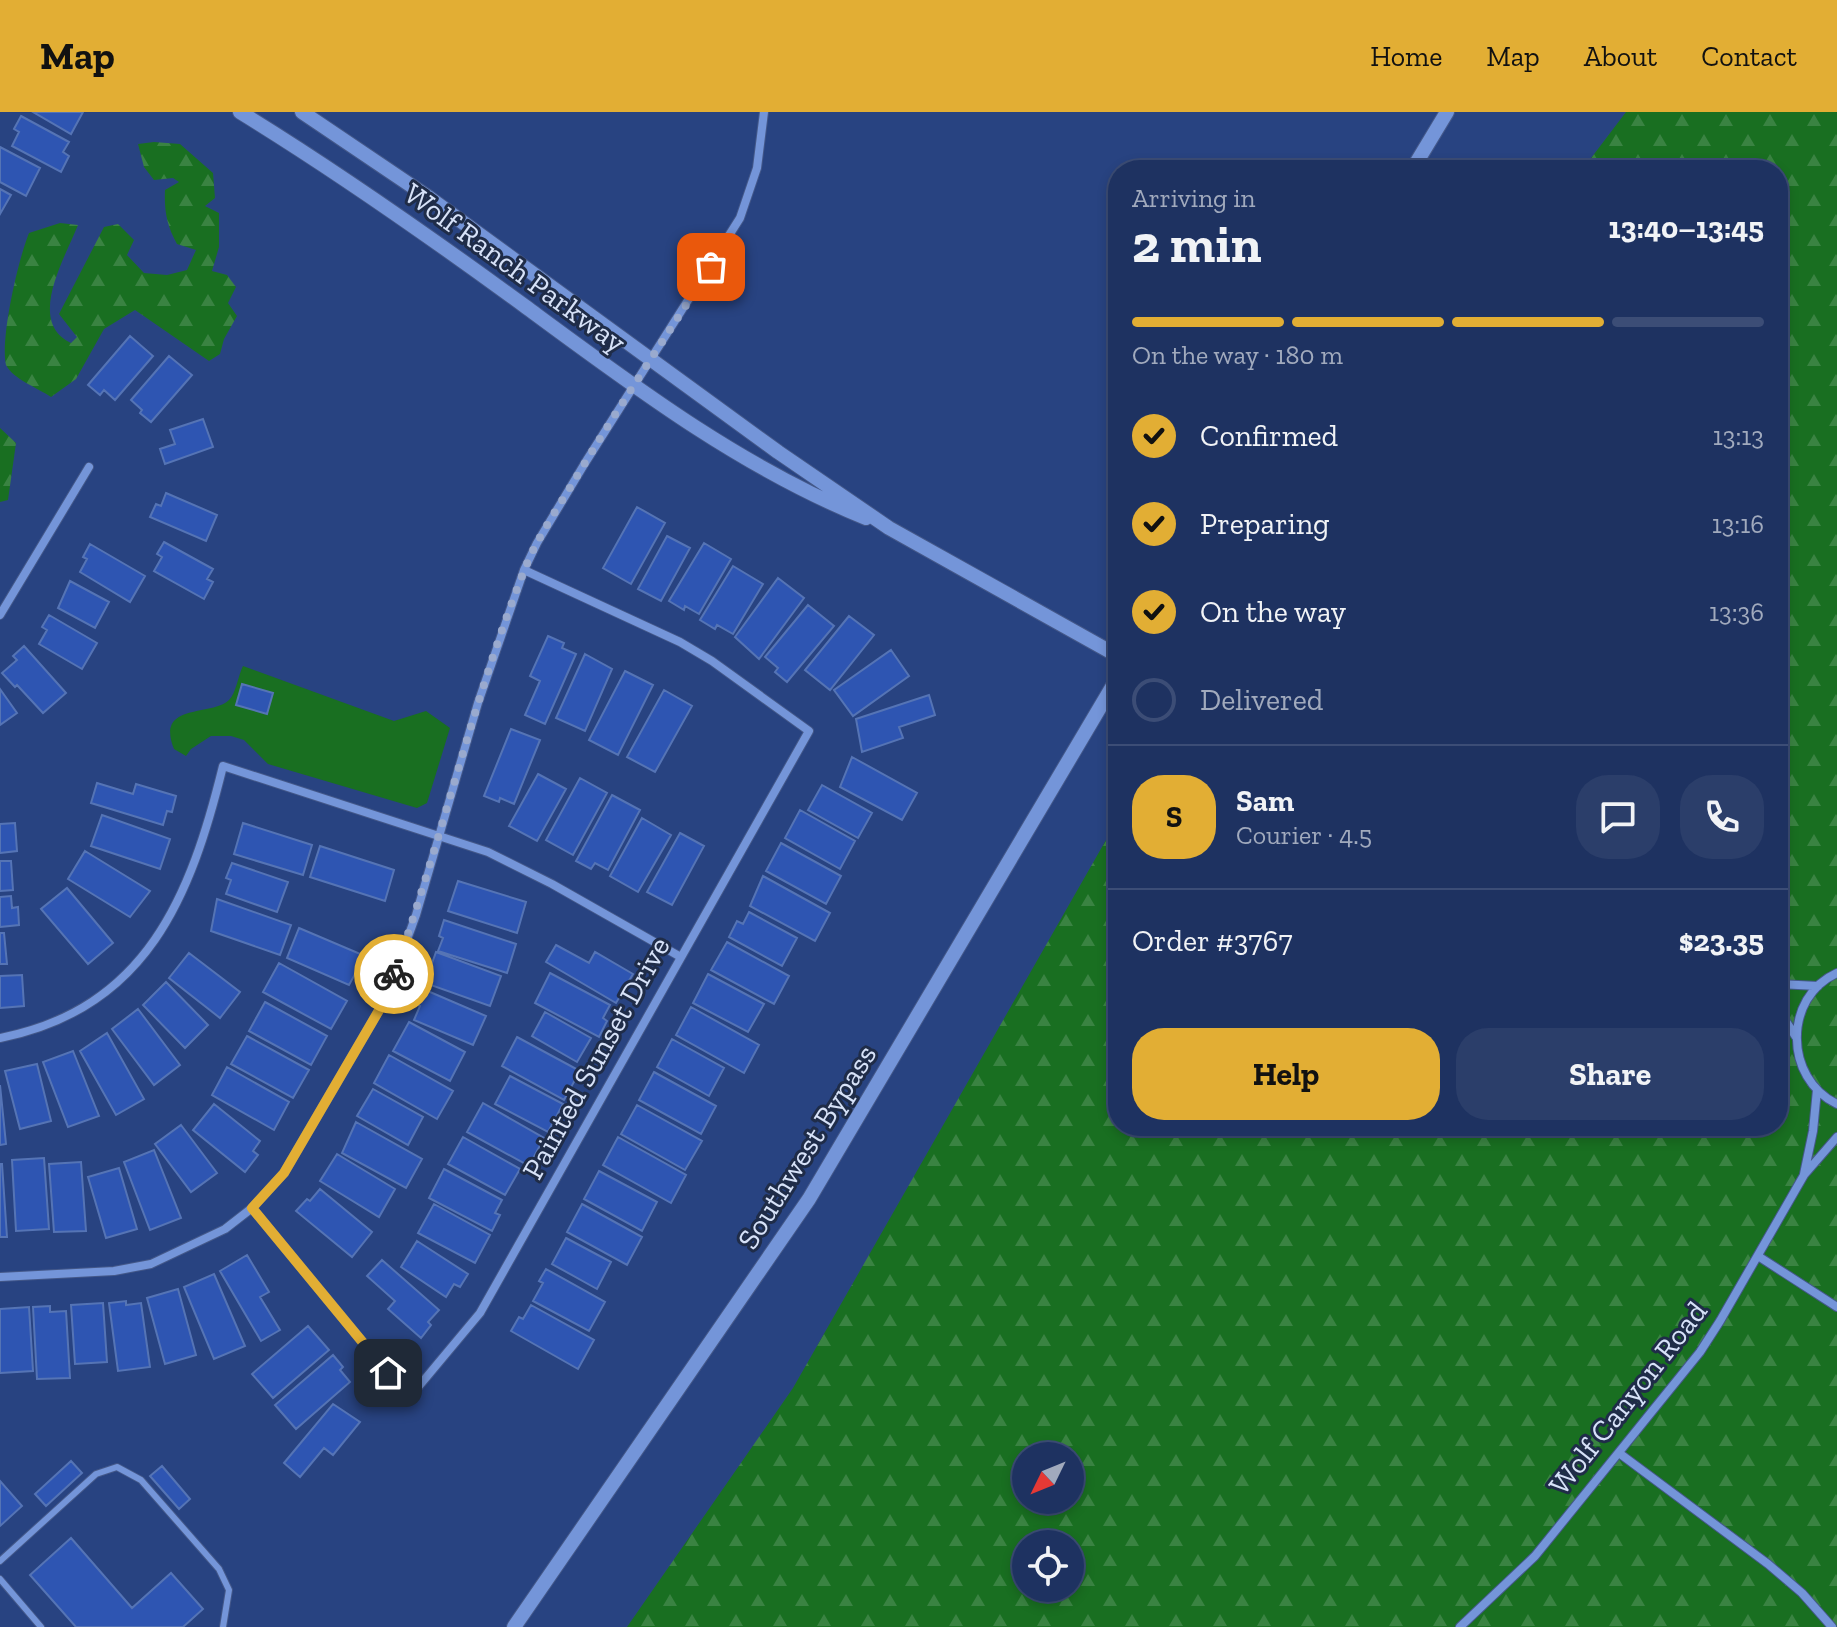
<!DOCTYPE html>
<html lang="en">
<head>
<meta charset="utf-8">
<style>
  :root { --surface:#1e3261; --page:#2b3e6a; --text:#f1f3f6; --muted:#a1aabd; --line:#3c4d76; --accent:#e2ae34 }
  body { margin:0; font-family:"Zilla Slab",serif; background:var(--page); color:var(--text); height:100vh; display:flex; flex-direction:column; font-size:30px; white-space:nowrap }
  * { box-sizing:border-box; margin:0 }
  p { font-size:26px; color:var(--muted) }
  .icon { flex:none; width:44px; height:44px; fill:none; stroke:currentColor; stroke-width:2; stroke-linecap:round; stroke-linejoin:round }
  .map { position:relative; flex:1; overflow:hidden }
  .side { position:absolute; left:1108px; top:48px; width:680px; height:976px; display:flex; flex-direction:column; background:var(--surface); border-radius:32px; box-shadow:0 4px 12px #0003,0 0 0 2px var(--line) }
  .side>* { flex:none }
  .needle { width:52px; rotate:227deg }
  .controls { position:absolute; left:1012px; top:1330px; display:grid; gap:16px }
  .controls a { display:grid; place-items:center; width:72px; height:72px; border-radius:50%; background:var(--surface); box-shadow:0 4px 12px #0003,0 0 0 2px var(--line); font-size:40px }
  .pin { position:absolute; display:grid; place-items:center; width:68px; height:68px; color:#fff; margin:-34px; border-radius:16px; box-shadow:0 4px 12px #0006 }
  .courier { position:absolute; display:grid; place-items:center; width:80px; height:80px; margin:-40px; border:6px solid #e2ae34; border-radius:50%; background:#fff; color:#222; box-shadow:0 2px 10px #0007 }
  .overview em { font-style:normal; font-weight:800 }
  .overview div { display:flex; flex-direction:column-reverse }
  .overview { display:flex; align-items:center; justify-content:space-between; height:136px; padding:0 24px }
  h1 { font-size:52px; font-weight:800; line-height:60px }
  .bar { display:grid; grid-template-columns:repeat(4,1fr); gap:12px 8px; align-content:center; height:96px; padding:0 24px }
  .bar i { height:10px; border-radius:6px; background:var(--line) }
  .bar .selected { background:var(--accent) }
  .bar p { grid-column:span 4 }
  .line { display:flex; align-items:center; gap:20px; padding:0 24px; border-top:2px solid var(--line) }
  .line div { flex:1 }
  .round { display:grid; place-items:center; flex:none; width:84px; height:84px; border-radius:32px; background:var(--page) }
  ol { padding:0 24px; list-style:none }
  li { display:flex; align-items:center; gap:24px; height:88px }
  li p { margin-inline-start:auto }
  li .icon { padding:8px; border-radius:50%; background:var(--accent); color:#111; stroke-width:4 }
  li:last-child { color:var(--muted) }
  li i { width:44px; height:44px; border:4px solid var(--line); border-radius:50% }
  .primary-button { display:flex; gap:16px; margin-top:auto; padding:16px 24px }
  .primary-button a { flex:1; height:92px; border-radius:32px; background:var(--accent); color:#111; font-size:32px; font-weight:800; line-height:92px; text-align:center }
  .primary-button a+a { background:var(--page); color:var(--text) }
  header { display:flex; align-items:center; gap:48px; box-sizing:border-box; height:112px; padding:0 40px; background:var(--accent); color:#111 }
  header strong { font-size:38px }
  nav { display:flex; gap:44px; margin-inline-start:auto; font-size:28px }
  .map>svg:first-child { display:block }
  .green { fill:#196f21 }
  .forest { fill:url(#forest-firs); fill-rule:evenodd }
  .building { fill:#2e55b2; stroke:#5574b5; stroke-width:2 }
  .lines { fill:none; stroke-linecap:round; stroke-linejoin:round }
  .service-casing { stroke:#445889; stroke-width:8 }
  .minor-casing { stroke:#445889; stroke-width:10 }
  .tertiary-casing { stroke:#445889; stroke-width:16 }
  .service { stroke:#7495d9; stroke-width:6 }
  .minor { stroke:#7495d9; stroke-width:8 }
  .tertiary { stroke:#7495d9; stroke-width:14 }
  .done { stroke:#9aaace; stroke-width:8; stroke-dasharray:0 14.4 }
  .route { stroke:#e2ae34; stroke-width:10 }
  .labels { text-anchor:middle; stroke-width:6; stroke-linejoin:round; paint-order:stroke }
  .street-label { font-size:30px; fill:#d7e2f8; stroke:#1f2c48 }
</style>
</head>
<body>
<header>
<strong>Map</strong>
<nav><a>Home</a><a>Map</a><a>About</a><a>Contact</a></nav>
</header>
<div class="map">
<svg width="1837" height="1515" viewBox="0 0 1837 1515">
  <defs>
    <pattern id="forest-firs" width="22" height="20" patternUnits="userSpaceOnUse" patternTransform="scale(2)"><rect width="22" height="20" fill="#196f21"/><path d="M5 1l3.5 6h-7zM16 11l3.5 6h-7z" fill="#3a8342"/></pattern>
  </defs>
  <rect width="100%" height="100%" fill="#284381"/>
  <path class="green" d="M243 554 394 609 426 599 450 616 427 691 417 696 268 652 244 628 231 624H211L191 637 186 644 174 637C155 590 212 605 229 588 236 581 238 564 243 554Z"/>
  <path class="forest" d="M1626 0H1837V1515H627L793 1276 1118 707V1014H1778V58H1582ZM1026 1344H1070V1388H1026ZM1026 1432H1070V1476H1026Z
    M154 30 180 32 213 61 215 86 205 94 219 101V135L212 159 227 163 236 175 228 191 237 204 224 227 220 242 209 249 135 198 104 217 76 267 51 285C38 276 13 267 6 253 0 227 18 148 29 121L60 111 78 113C65 146 26 210 71 231L77 225 59 202 104 115 118 112 134 128 127 143 144 161 167 163 187 158 196 138 177 132C167 114 164 99 165 78L179 70 173 66 154 68 144 55 138 32Z
    M0 316 16 331 8 388 0 390Z"/>
  <path class="building" d="M33 0H83L71 22Z
    M21 4 69 30 63 40 69 44 61 60 12 34 19 20 14 17Z
    M0 35 40 56 26 84 0 70Z
    M0 77 11 83 0 102Z
    M130 224 153 244 115 288 104 278 100 283 88 273Z
    M169 244 192 263 151 310 140 301 142 298 131 288Z
    M203 307 213 335 165 352 160 337 175 332 170 318Z
    M166 381 217 403 206 429 150 405 156 392 161 394Z
    M637 395 665 411 631 472 603 456Z
    M667 424 690 436 661 489 638 477Z
    M164 430 213 457 207 467 213 470 204 487 154 459 162 445 157 442Z
    M704 431 731 447 699 502 685 494 684 498 669 489Z
    M90 432 145 464 130 490 80 460 87 447 83 445Z
    M733 454 763 472 733 522 717 513 715 517 700 508Z
    M778 466 804 486 759 547 735 525Z
    M70 469 109 490 95 516 58 496Z
    M808 493 834 514 787 570 775 560 778 556 765 545Z
    M49 503 97 531 82 557 39 532 47 518 42 515Z
    M849 504 874 523 830 578 805 558Z
    M548 524 564 531 562 536 576 542 545 612 525 603 540 569 530 564Z
    M24 534 66 581 43 601 17 573 15 575 2 561 17 548 13 544Z
    M891 538 909 564 853 604 834 578Z
    M585 542 612 557 585 619 556 606Z
    M625 559 653 573 618 643 589 628Z
    M242 572 273 581 267 602 236 593Z
    M0 577 17 601 0 613Z
    M664 578 692 594 655 660 627 645Z
    M929 583 935 603 899 615 903 626 862 640 856 607Z
    M511 617 540 628 514 692 500 686 499 690 484 684Z
    M852 645 917 681 902 708 840 675Z
    M538 662 566 677 537 729 509 714Z
    M580 666 607 681 573 743 546 728Z
    M97 671 133 682 136 672 176 684 172 700 167 699 163 713 91 691Z
    M822 673 872 701 858 726 808 698Z
    M612 683 640 698 608 758 595 751 591 757 576 749Z
    M800 698 855 729 840 757 785 726Z
    M102 703 170 727 160 757 91 734Z
    M642 706 671 723 638 780 610 764Z
    M15 711 17 739 0 741V712Z
    M243 711 312 733 303 763 234 742Z
    M680 721 704 734 672 793 647 780Z
    M781 731 841 764 826 792 766 759Z
    M320 734 394 758 385 789 310 765Z
    M85 739 150 779 130 805 68 767Z
    M0 749H11L13 778 0 779Z
    M232 751 288 770 277 800 226 782 231 768 226 766Z
    M763 764 830 801 815 829 750 794Z
    M458 769 526 790 517 821 448 799Z
    M67 776 113 831 88 852 41 797Z
    M11 784 12 796 18 795 19 813 0 815V785Z
    M217 787 291 813 280 843 211 819Z
    M749 800 797 826 782 854 729 825 737 809 743 812Z
    M444 808 516 832 507 861 438 839 443 826 439 824Z
    M299 816 365 844 349 873 287 846Z
    M0 821H4L7 852H0Z
    M727 830 789 864 774 892 711 858Z
    M556 833 589 851 595 840 633 862 616 891 546 850Z
    M436 840 501 864 490 894 425 871Z
    M189 841 240 880 220 906 169 866Z
    M279 851 347 889 331 917 263 880Z
    M550 861 610 893 603 906 607 909 599 925 535 891Z
    M708 862 764 892 748 920 693 891Z
    M22 863 24 894 0 896V864Z
    M166 870 208 913 185 936 143 893Z
    M423 877 486 904 473 933 414 908 420 894 416 892Z
    M265 890 327 924 311 953 249 919Z
    M691 895 759 933 744 961 676 923Z
    M138 897 180 953 154 973 112 917Z
    M545 900 591 926 577 950 532 924Z
    M409 910 465 940 450 969 393 939Z
    M107 921 144 987 116 1003 80 939Z
    M247 924 309 958 293 986 231 952Z
    M517 925 580 959 564 988 502 954Z
    M672 927 724 956 709 984 657 955Z
    M73 939 99 1004 68 1015 43 950Z
    M389 943 453 979 437 1007 374 971Z
    M37 952 51 1009 20 1017 5 959Z
    M227 955 289 990 274 1018 212 983Z
    M654 960 716 994 701 1022 639 988Z
    M510 964 563 992 548 1020 495 992Z
    M0 973 6 1032 0 1033Z
    M373 977 423 1005 408 1033 357 1004Z
    M483 991 544 1026 529 1054 467 1020Z
    M214 992 260 1029 253 1039 258 1043 245 1060 193 1018Z
    M637 993 702 1029 685 1058 621 1022Z
    M356 1010 422 1047 406 1076 342 1041Z
    M181 1013 217 1061 191 1080 155 1032Z
    M463 1025 520 1057 505 1083 448 1052Z
    M618 1025 686 1063 671 1091 603 1053Z
    M154 1038 181 1106 150 1118 124 1050Z
    M337 1042 395 1077 379 1105 320 1069Z
    M44 1046 49 1117 16 1119 12 1048Z
    M81 1050 86 1119 54 1120 49 1052Z
    M0 1052H2L7 1125H0Z
    M119 1056 137 1117 106 1126 88 1065Z
    M444 1057 502 1088 495 1101 500 1103 492 1119 429 1086Z
    M599 1059 657 1090 642 1119 584 1087Z
    M320 1077 372 1120 352 1145 296 1099 307 1087 310 1089Z
    M434 1092 490 1123 475 1151 418 1121Z
    M582 1092 642 1125 627 1153 567 1120Z
    M566 1126 611 1150 597 1177 552 1152Z
    M417 1129 468 1162 460 1175 454 1172 446 1185 401 1155Z
    M247 1143 269 1180 260 1185 280 1218 261 1229 220 1159Z
    M382 1148 439 1198 428 1210 431 1213 421 1226 388 1197 395 1189 367 1164Z
    M546 1157 605 1190 589 1219 533 1189 543 1171 539 1169Z
    M214 1162 245 1234 214 1247 184 1175Z
    M178 1177 196 1243 165 1252 147 1186Z
    M126 1189V1193L141 1191 150 1255 118 1259 109 1191Z
    M103 1191 107 1250 75 1252 71 1193Z
    M531 1193 594 1228 578 1257 511 1219 519 1205 523 1207Z
    M50 1194V1200L66 1199 70 1266 37 1267 33 1195Z
    M29 1195 33 1259 0 1261V1197Z
    M308 1214 329 1238 273 1286 252 1262Z
    M333 1243 343 1255 340 1258 350 1270 296 1317 275 1293Z
    M333 1292 360 1310 333 1343 324 1336 300 1365 284 1351Z
    M71 1349 82 1361 46 1394 35 1382Z
    M162 1354 190 1387 179 1397 150 1364Z
    M0 1369 22 1394 0 1414Z
    M71 1426 132 1496 171 1461 203 1497 183 1515H76L30 1463Z"/>
  <g class="lines">
    <defs>
      <path id="service" d="M0 1449 96 1362 117 1355 141 1368 219 1457 229 1478 223 1515
        M0 1467 41 1515"/>
      <path id="minor" d="M0 503 89 355
        M1837 861C1783 885 1784 967 1837 992
        M1778 872 1818 874
        M1778 897 1796 925
        M0 926C147 897 191 784 223 654L488 740 552 772 679 844
        M1804 1062 1813 1019 1817 978
        M252 1096 409 1286 480 1201 809 619 712 549 680 530 524 458
        M1758 1144 1837 1195
        M0 1165 114 1159 151 1152 225 1117 252 1096 284 1061 385 888 416 803 478 591 524 458 537 431 585 351 740 106 757 56 764 0
        M1619 1341 1768 1452 1802 1481 1832 1515
        M1460 1515 1535 1444 1700 1240 1720 1209 1804 1063 1837 1025"/>
      <path id="tertiary" d="M240 0C338 60 433 127 526 195 633 274 742 356 866 406
        M302 0 428 85 778 340 889 416 1118 544
        M1412 58 1447 0
        M514 1515 809 1087 1118 565"/>
    </defs>
    <use href="#service" class="service-casing"/>
    <use href="#minor" class="minor-casing"/>
    <use href="#tertiary" class="tertiary-casing"/>
    <use href="#service" class="service"/>
    <use href="#minor" class="minor"/>
    <use href="#tertiary" class="tertiary"/>
  </g>
  <g class="lines">
    <path class="done" d="M394 862C442 729 472 590 524 459 537 425 559 395 577 364 620 293 666 224 711 155"/>
    <path class="route" d="M388 1261 252 1096 284 1061 385 888 394 862"/>
  </g>
  <g class="labels">
    <g class="street-label">
      <text transform="translate(515 156) rotate(36)" y="10">Wolf Ranch Parkway</text>
      <text transform="translate(596 946) rotate(-61)" y="10">Painted Sunset Drive</text>
      <text transform="translate(807 1035) rotate(-58)" y="10">Southwest Bypass</text>
      <text transform="translate(1628 1286) rotate(-52)" y="10">Wolf Canyon Road</text>
    </g>
  </g>
</svg>
<div class="controls">
<a><svg class="needle" viewBox="-14 -14 28 28"><path d="M0-13l5 13h-10z" fill="#e53935"/><path d="M0 13l5-13h-10z" fill="#a1aabd"/></svg></a>
<a><svg class="icon" aria-label="locate" viewBox="0 0 24 24"><circle cx="12" cy="12" r="6"/><path d="M12 2v4M12 18v4M2 12h4M18 12h4"/></svg></a>
</div>
<div class="pin" style="left:711px;top:155px;background:#ea580c"><svg class="icon" aria-label="bag" viewBox="0 0 24 24"><path d="M5 8h14l-1 12H6zM9 8a3 3 0 0 1 6 0"/></svg></div>
<div class="pin" style="left:388px;top:1261px;background:#1f2937"><svg class="icon" aria-label="home" viewBox="0 0 24 24"><path d="M3 11l9-7 9 7M6 9v11h12V9"/></svg></div>
<div class="courier" style="left:394px;top:862px"><svg class="icon" aria-label="bike" viewBox="0 0 24 24"><circle cx="6" cy="16" r="4"/><circle cx="18" cy="16" r="4"/><path d="M6 16l4-8h5l3 8M10 8l3 8H6M13 5h3"/></svg></div>
<section class="side">
<div class="overview"><div><h1>2 min</h1><p>Arriving in</p></div><em>13:40–13:45</em></div>
<div class="bar"><i class="selected"></i><i class="selected"></i><i class="selected"></i><i></i><p>On the way · 180 m</p></div>
<ol>
<li><svg class="icon" aria-label="check" viewBox="0 0 24 24"><path d="M5 12l5 5 9-10"/></svg>Confirmed<p>13:13</p></li>
<li><svg class="icon" aria-label="check" viewBox="0 0 24 24"><path d="M5 12l5 5 9-10"/></svg>Preparing<p>13:16</p></li>
<li><svg class="icon" aria-label="check" viewBox="0 0 24 24"><path d="M5 12l5 5 9-10"/></svg>On the way<p>13:36</p></li>
<li><i></i>Delivered</li>
</ol>
<div class="line" style="height:144px"><b class="round" style="background:var(--accent);color:#111">S</b><div><b>Sam</b><p>Courier · 4.5</p></div><a class="round"><svg class="icon" aria-label="chat" viewBox="0 0 24 24"><path d="M4 5h16v11H9l-5 4z"/></svg></a><a class="round"><svg class="icon" aria-label="phone" viewBox="0 0 24 24"><path d="M5 4h4l2 5-3 2q2 4 5 5l2-3 5 2v4C11 20 4 13 5 4z"/></svg></a></div>
<div class="line" style="height:104px"><div>Order #3767</div><b>$23.35</b></div>
<div class="primary-button"><a>Help</a><a>Share</a></div>
</section>
</div>
</body>
</html>
